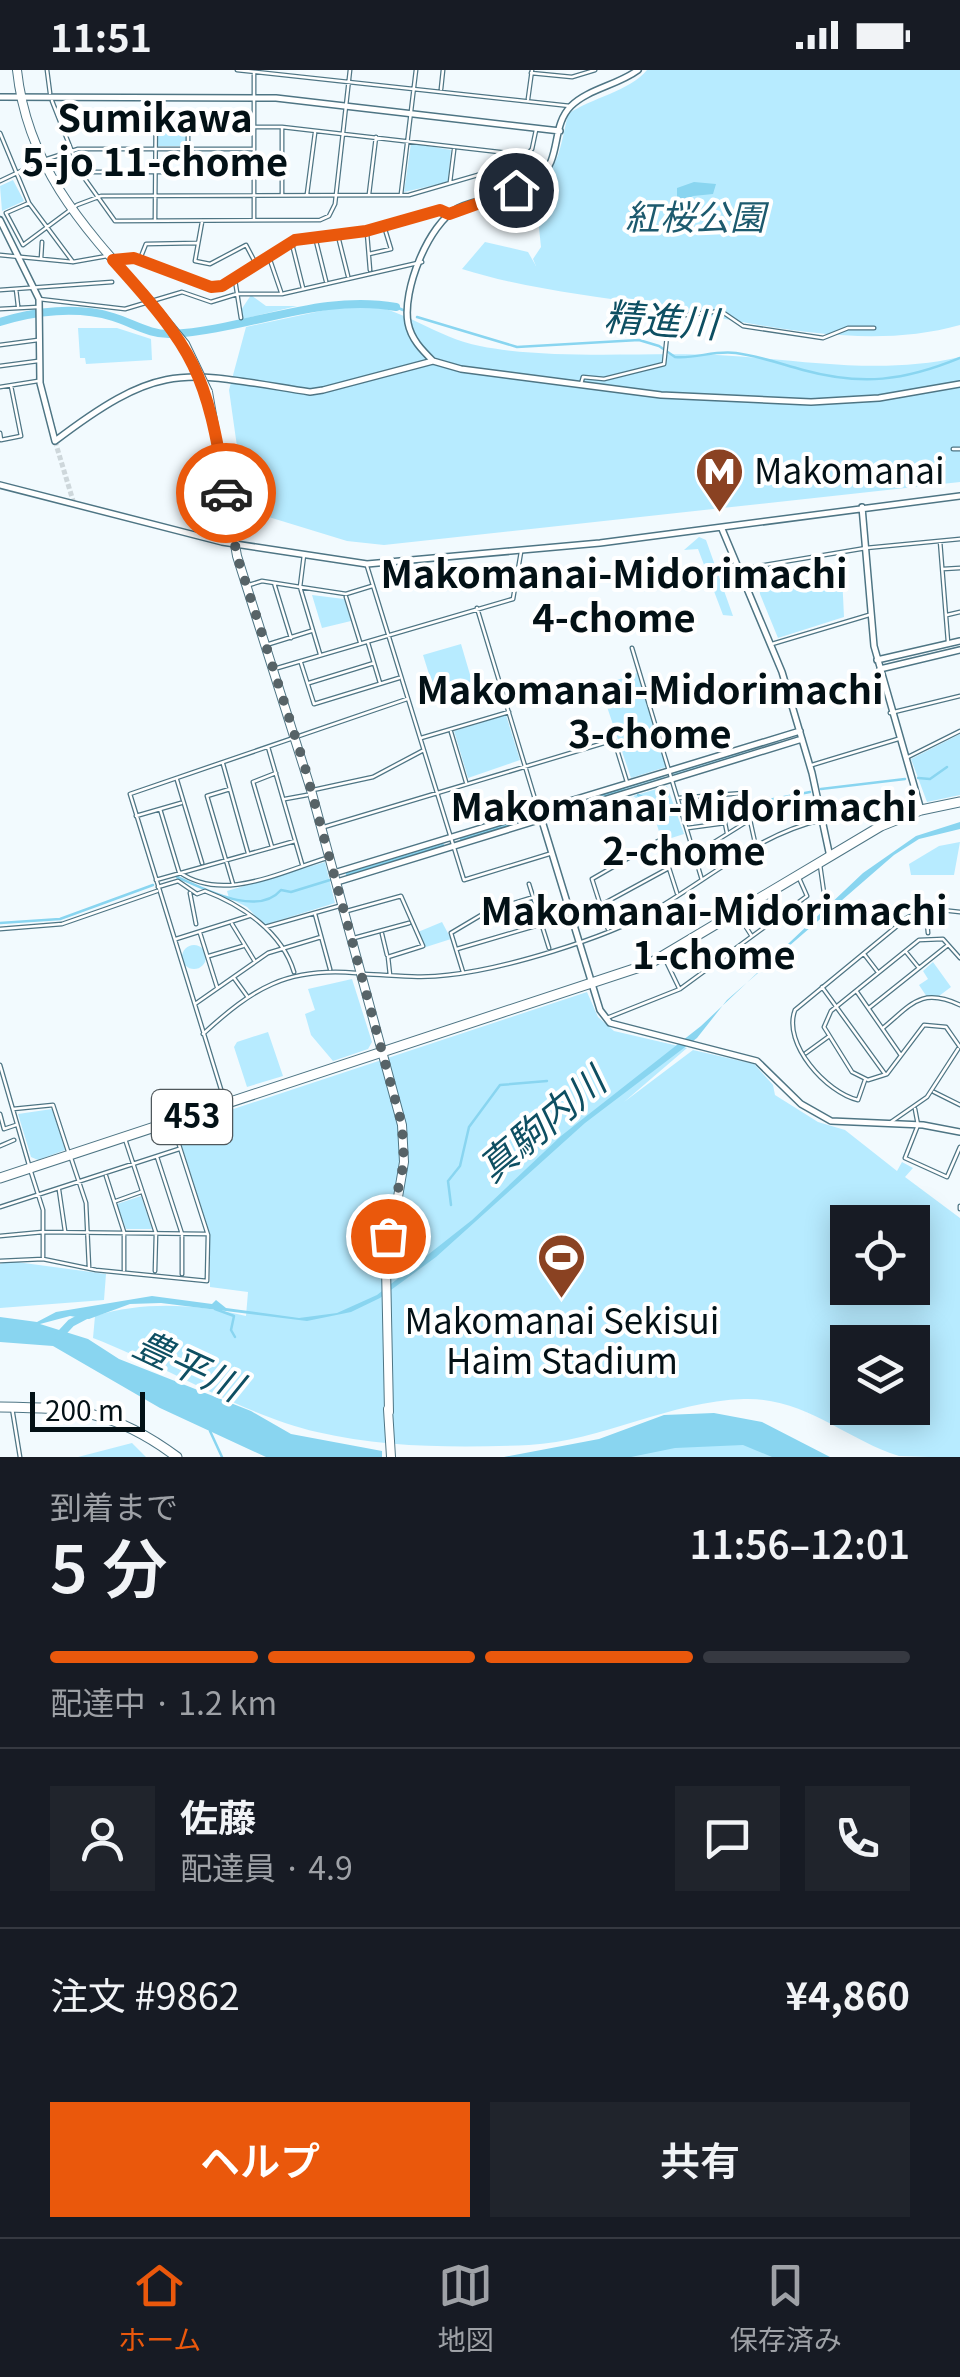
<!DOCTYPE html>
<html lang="ja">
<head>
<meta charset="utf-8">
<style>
  :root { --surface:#171b24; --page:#20242c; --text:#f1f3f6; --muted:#9ea1a6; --line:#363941; --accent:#ea580c }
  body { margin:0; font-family:Georgia,"Noto Sans JP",serif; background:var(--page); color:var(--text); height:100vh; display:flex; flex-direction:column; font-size:38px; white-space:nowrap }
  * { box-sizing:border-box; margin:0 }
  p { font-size:32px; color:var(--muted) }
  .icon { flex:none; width:55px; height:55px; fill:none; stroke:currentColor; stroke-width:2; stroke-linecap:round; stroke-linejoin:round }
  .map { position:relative; height:1387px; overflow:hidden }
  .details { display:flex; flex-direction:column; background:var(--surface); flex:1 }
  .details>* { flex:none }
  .fabs { position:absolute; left:830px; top:1135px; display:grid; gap:20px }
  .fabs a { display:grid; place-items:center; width:100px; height:100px; border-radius:0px; background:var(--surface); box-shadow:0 5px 25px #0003; font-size:50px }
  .scale { position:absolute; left:30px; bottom:25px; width:115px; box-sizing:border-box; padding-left:10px; border:5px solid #031116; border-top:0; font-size:28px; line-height:35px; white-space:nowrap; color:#031116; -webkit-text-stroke:8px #fff; paint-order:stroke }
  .pin { position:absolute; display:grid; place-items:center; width:85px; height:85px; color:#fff; margin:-42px; border:5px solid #fff; border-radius:50%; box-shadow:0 2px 10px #0007 }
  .courier { position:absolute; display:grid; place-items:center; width:100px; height:100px; margin:-50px; border:8px solid #ea580c; border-radius:50%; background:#fff; color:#222; box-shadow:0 2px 12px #0007 }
  .headline em { font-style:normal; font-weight:600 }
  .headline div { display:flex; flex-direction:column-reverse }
  .headline { display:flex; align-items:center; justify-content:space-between; height:170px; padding:0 50px }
  h1 { font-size:65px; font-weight:600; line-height:75px }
  .bar { display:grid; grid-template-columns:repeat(4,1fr); gap:15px 10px; align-content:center; height:120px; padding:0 50px }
  .bar i { height:12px; border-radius:8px; background:var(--line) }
  .bar .selected { background:var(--accent) }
  .bar p { grid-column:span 4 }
  .line { display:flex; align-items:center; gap:25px; padding:0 50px; border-top:2px solid var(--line) }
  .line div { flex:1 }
  .round { display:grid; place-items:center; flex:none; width:105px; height:105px; border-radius:0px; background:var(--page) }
  .button { display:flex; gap:20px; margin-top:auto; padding:20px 50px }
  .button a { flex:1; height:115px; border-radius:0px; background:var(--accent); color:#fff; font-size:40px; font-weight:600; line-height:115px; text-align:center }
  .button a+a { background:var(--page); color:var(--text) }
  .status { display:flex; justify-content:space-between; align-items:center; height:70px; padding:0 50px; background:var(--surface); direction:ltr }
  .status svg { height:28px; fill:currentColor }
  .tab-bar { display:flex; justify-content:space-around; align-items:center; height:140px; border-top:2px solid var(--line); background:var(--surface); font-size:28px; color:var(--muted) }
  .tab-bar a { display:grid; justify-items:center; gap:5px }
  .tab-bar .selected { color:var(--accent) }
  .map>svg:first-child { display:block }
  .green { fill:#b7ebff; fill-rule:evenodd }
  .water { fill:#89d5f0 }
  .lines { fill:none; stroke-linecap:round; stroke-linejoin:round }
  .stream { stroke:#89d5f0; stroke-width:2.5 }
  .river { stroke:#89d5f0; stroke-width:8 }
  .secondary-tunnel { stroke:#ced7db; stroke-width:5; stroke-dasharray:5 2.5; stroke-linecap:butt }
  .street-casing { stroke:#4e7584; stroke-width:5 }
  .secondary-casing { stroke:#4e7584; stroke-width:8 }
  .primary-casing { stroke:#4e7584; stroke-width:10 }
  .highway-casing { stroke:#4e7584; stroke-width:11 }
  .street { stroke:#fff; stroke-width:2.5 }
  .secondary { stroke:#fff; stroke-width:5 }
  .primary { stroke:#fff; stroke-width:8 }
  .highway { stroke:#fff; stroke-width:9 }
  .primary-bridge-casing { stroke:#4e7584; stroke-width:10; stroke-linecap:butt }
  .primary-bridge { stroke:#fff; stroke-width:8 }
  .done { stroke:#576367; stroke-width:10; stroke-dasharray:0 18 }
  .route { stroke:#ea580c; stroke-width:12 }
  .labels { text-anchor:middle; stroke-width:8; stroke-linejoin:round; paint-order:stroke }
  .shield { fill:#fff; stroke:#4f585c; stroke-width:2.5 }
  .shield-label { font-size:32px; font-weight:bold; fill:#031116 }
  .park-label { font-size:35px; font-style:italic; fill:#1d5a6e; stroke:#fff }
  .poi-label { font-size:35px; fill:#031116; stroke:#fff; text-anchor:start }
  .neighbourhood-label { font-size:38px; font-weight:bold; fill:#031116; stroke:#fff }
  .water-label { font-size:38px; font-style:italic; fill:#0e4f62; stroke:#fff }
</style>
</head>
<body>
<div class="status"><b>11:51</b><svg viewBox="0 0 49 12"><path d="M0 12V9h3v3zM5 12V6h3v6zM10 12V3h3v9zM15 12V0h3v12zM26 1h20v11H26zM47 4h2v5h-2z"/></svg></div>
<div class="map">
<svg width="960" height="1387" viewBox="0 0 960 1387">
  <rect width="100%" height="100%" fill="#f2fafe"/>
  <path class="green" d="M647 0H960V255C861 283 749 252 650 235 588 225 522 218 462 199L485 172 528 182 536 196 533 189 541 177 537 139 507 125C558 109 557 93 568 44 591 28 630 21 647 0Z
    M158 58 186 59V76H158Z
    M411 73 451 80 448 112 404 122Z
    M13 110 24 131 2 141 0 116Z
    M251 225 266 236H297L243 249 241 240Z
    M358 233C402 237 437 268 480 276 548 290 645 282 717 285 799 289 878 306 960 287V412L384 475 347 471 246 440 229 320 246 257Z
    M78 258H117L151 269 152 290 86 294 85 288H80Z
    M699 467 706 470 733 546 723 545 698 479 684 480Z
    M781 499 785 520 830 512V507L842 505 844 547 778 568 760 524 758 502Z
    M312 525 344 529 351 551 322 558Z
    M461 574 476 625 439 636 423 585Z
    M637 603 666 697 631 708 600 616Z
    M506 645 520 690 468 708 454 661Z
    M960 664V725L927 732 911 689Z
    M794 666 675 706 673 704 674 702Z
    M663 705 664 710 549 745 547 740Z
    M667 716 684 764 662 771 652 739 633 726Z
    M960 772 954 805H911L909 794 939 776Z
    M325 792 335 833 264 855 247 837 229 828 227 821Z
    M442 852 451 869 426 877 418 862Z
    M182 887a12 12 0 1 1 24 0a12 12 0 1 1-24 0Z
    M933 892 951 917 939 926 927 927 919 915 928 909 923 901Z
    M352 909 372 972 368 979 333 991 311 965 305 944 315 940 308 919Z
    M587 922 598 947 614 961 687 978 624 1032 693 980 754 994 773 1015 775 1025 818 1052 845 1060 897 1101 902 1092 913 1098 905 1107 960 1148V1387C942 1387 917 1387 899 1386 845 1369 805 1327 744 1329 670 1331 602 1371 529 1375 460 1378 385 1378 317 1362 245 1346 164 1295 93 1268L95 1246C145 1231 196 1234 246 1246L248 1222 210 1217V1164L176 1058ZM848 1152H912V1218H848ZM848 1272H912V1338H848Z
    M268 962 283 1006 247 1017 234 977 237 972Z
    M52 1039 65 1080 38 1090 31 1087 18 1044Z
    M141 1126 152 1159H126L117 1134Z
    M9 1191 106 1204 104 1230 0 1238V1194Z
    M702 1360 789 1387H607Z
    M132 1373 146 1387H78Z"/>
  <path class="water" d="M694 112 716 114 713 124 693 126 677 134V118Z
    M960 752V759L919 769 894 785 727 930 697 968 585 1053 436 1187 380 1228 351 1242 307 1251 161 1233 130 1234 89 1249 70 1246 40 1254 88 1269 119 1289 251 1341 291 1364 382 1381V1387H266L160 1338 53 1276 0 1272V1247L37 1252 56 1242 152 1226 212 1234 216 1230 226 1238 299 1248 337 1243 377 1225 472 1150 561 1066 701 956 863 803 916 766Z
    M714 1343 762 1352 830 1387H772L743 1375 675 1378 631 1387H504L599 1369 664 1345Z"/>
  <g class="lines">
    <path class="stream" d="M396 237 403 240
      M417 247 517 277 639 270 659 276 675 287C696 289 714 280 736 283 759 286 781 294 803 300 862 316 904 311 960 288
      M918 708 930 709 947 697
      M821 719 905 709
      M638 725 678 743
      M601 726 624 720
      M748 734 810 722
      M685 743 745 734
      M545 744 574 734
      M461 769 534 747
      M347 804 443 775
      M177 807C203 818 257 848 281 820L291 822 330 810
      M0 853 60 849 153 815
      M451 1135 448 1111 460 1096 469 1057 500 1015 547 1011
      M215 1239 234 1246 231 1260 235 1267
      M210 1361 222 1387"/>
    <path class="river" d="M0 252C35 241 77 236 113 247 133 253 150 265 171 264 247 260 321 223 396 237
      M58 1267 71 1253 90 1243"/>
    <path class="secondary-tunnel" d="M55 371 74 434"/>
    <defs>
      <path id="street" d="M47 0 50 23
        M237 0 570 36
        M531 3 572 7 595 0
        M441 19 443 0
        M528 29 532 0
        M52 31 80 102 115 151 320 150 329 146 335 134 350 0
        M60 55 282 57 526 85
        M188 56V77
        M0 63 29 133 73 192
        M47 89 78 79H254
        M81 102H254
        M0 111 40 92
        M450 112 454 80
        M282 124V57
        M307 124 315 63
        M369 124 376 67
        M401 124 416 0
        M29 133 6 143 23 175 77 135 101 126 409 125 519 93 532 79 536 60
        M155 149 156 28
        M254 149V2
        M202 152 195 191 210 194 246 175 256 194
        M367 163 370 200
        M339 170 348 206
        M316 171 326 211
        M292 174 303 218
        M369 184 391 179 384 156
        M0 185 73 192 107 186
        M269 187 281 222
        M41 189 42 172
        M140 189 146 174 197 173
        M114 190 133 187 211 217 222 215 295 171 367 161 440 140 448 143
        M235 210 241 248
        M16 219 18 236
        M0 220 112 212
        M39 229 125 239 182 222 211 232 237 224H282L422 192
        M0 239 38 237
        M0 275 38 270
        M0 296 38 291
        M581 314 583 307 604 309 664 294 669 247 721 241 743 256 823 268 848 258H874
        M0 317 38 311
        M0 363 1 370 21 366 11 316
        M953 379H960
        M940 471 948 572
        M304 485 300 517 346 524 372 516
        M367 496 464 810 549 784
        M741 499 866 478 960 469
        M943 499 960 498
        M274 513 291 568
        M249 515 262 511 300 517 320 584
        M346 527 360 572
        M477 538 538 739
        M947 545 960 542
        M368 573 380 613
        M772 574 869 545
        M266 575 311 561
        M632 578 702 810
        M301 593 314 634 399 608
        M274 599 513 529 521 482
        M309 613 374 593
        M890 643 960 626
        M451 662 466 712
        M421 668 509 642
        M268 677 302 794
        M908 687 960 661
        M223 694 248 783
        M812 695 898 669
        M177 710 202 793
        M230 719 207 726 233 814
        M313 720 373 707 422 681
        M678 728 744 723 756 777
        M285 729 307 725
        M160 739 179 802C223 833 280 802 327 788
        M136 746 181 733
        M324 757 614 670 627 712
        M688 758 725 753 727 763
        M272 777 253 712 276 703
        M695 784 748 751
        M820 795 824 823
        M156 810 295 771
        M529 814 549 878
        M158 817 178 811 197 824 205 821C242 835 282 862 294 902
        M190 823 196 854
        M601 835 669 798
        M347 841 401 826 423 876 388 887 390 905
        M926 841 928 863
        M315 844 330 899
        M739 846 751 865
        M232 854 254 890
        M265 857 339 836
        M0 859 62 854 157 821
        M608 859 592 809 660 770 677 823
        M200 863 217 917
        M382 864 387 885
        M354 868 409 853
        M176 869 249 846
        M457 879 542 854
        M906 882 919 898
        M864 884 877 901
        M209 886 243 876
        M665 889 679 918
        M463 902 451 863 488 841 534 827
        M364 904C392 905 420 909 448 905 504 899 604 869 653 841 707 810 759 764 821 750
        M234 908 247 926
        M822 917 885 1004
        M857 922 900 984
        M195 934 268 883 321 867
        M869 938 948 875
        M607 948 680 919 807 826 799 808
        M883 958C912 934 921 917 960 935
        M203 964C253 918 287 897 356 903
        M960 977 946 957 924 955 887 1004 868 1010 852 1002 824 957 831 941 919 870 943 869 960 888
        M806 983 828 967
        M0 995 29 1095
        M865 1010 858 1030C827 1023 782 974 795 940L908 847 932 839 960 842
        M934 1022 960 1035
        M224 1029 130 724 407 629
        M13 1039 53 1035 68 1081
        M915 1039 918 1055 905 1088 947 1107 960 1077
        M0 1044 4 1059 16 1055
        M891 1052 927 1027 958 979
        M125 1069 156 1163 155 1201
        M0 1076 14 1070
        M157 1087 182 1164V1204
        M71 1088 86 1133 89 1197
        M31 1102 43 1140V1187
        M106 1106 124 1162V1200
        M59 1120 65 1161
        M116 1131 141 1122
        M960 1136V1139
        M0 1137 179 1079
        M0 1166 43 1162 207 1164
        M0 1191 43 1189 96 1200 207 1211 208 1165 172 1053
        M12 1338 20 1387"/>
      <path id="secondary" d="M0 27 276 28 560 61
        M0 150 39 229 40 313 55 371C163 289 183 302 310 322L323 320 433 291C422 280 411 269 408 253 402 221 428 154 458 138 482 126 515 128 537 110 563 90 550 57 571 36 588 19 618 15 638 0
        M433 291 461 299 661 325 811 332 879 328 960 314
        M0 415 222 472 367 494 600 473 960 426
        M862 437 874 576 921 740
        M722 459 782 602 812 703 830 787
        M877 590 960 571
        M880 599 960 580
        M539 741 600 940 610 953 757 991 801 1034 831 1051 923 1055 960 1062
        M334 803 800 661
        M337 812 802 669"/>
      <path id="primary" d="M17 0C27 94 80 154 142 222
        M208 322 237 486 311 720 402 1055 404 1092 386 1197 389 1342
        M388 1339 391 1387"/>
      <path id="highway" d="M0 1108 649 894 881 756 921 740 960 732
        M0 1337C76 1338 114 1340 177 1387"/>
    </defs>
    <use href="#street" class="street-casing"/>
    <use href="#secondary" class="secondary-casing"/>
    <use href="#primary" class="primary-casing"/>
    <use href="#highway" class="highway-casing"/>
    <use href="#street" class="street"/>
    <use href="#secondary" class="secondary"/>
    <use href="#primary" class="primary"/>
    <use href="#highway" class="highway"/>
    <defs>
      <path id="primary-bridge" d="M142 222 185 274 208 322"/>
    </defs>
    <use href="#primary-bridge" class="primary-bridge-casing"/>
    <use href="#primary-bridge" class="primary-bridge"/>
  </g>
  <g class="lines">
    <path class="done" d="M226 423 237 486 304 694 402 1055 404 1092 388 1166"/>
    <path class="route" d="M226 423C206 301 196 282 113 190L134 188 211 217 222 216 295 170 366 161 440 140 449 144 516 120"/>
  </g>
  <defs>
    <symbol id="metro-pin" viewBox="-11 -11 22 30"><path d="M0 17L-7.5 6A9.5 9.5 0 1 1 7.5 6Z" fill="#8a4222" stroke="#fff"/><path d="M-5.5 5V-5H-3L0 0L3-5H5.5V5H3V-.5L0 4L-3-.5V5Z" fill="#fff"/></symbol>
    <symbol id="stadium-pin" viewBox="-11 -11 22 30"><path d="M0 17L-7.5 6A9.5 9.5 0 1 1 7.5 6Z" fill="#8a4222" stroke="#fff"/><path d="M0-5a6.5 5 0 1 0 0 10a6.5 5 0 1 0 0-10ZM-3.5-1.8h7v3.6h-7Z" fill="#fff"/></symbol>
  </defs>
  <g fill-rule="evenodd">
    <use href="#metro-pin" x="692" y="374" width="55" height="75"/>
    <use href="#stadium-pin" x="534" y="1160" width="55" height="75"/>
  </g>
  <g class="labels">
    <rect class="shield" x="152" y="1020" width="80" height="54" rx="8"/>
    <g class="shield-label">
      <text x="192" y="1058">453</text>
    </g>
    <g class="park-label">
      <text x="695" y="160">紅桜公園</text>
    </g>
    <g class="poi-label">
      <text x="754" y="414">Makomanai</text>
      <text x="562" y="1264" text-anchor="middle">Makomanai Sekisui<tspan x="562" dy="40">Haim Stadium</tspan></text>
    </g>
    <g class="neighbourhood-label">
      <text x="155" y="62">Sumikawa<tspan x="155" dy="44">5-jo 11-chome</tspan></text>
      <text x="614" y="518">Makomanai-Midorimachi<tspan x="614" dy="44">4-chome</tspan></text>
      <text x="650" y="634">Makomanai-Midorimachi<tspan x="650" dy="44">3-chome</tspan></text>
      <text x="684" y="751">Makomanai-Midorimachi<tspan x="684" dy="44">2-chome</tspan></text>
      <text x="714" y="855">Makomanai-Midorimachi<tspan x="714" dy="44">1-chome</tspan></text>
    </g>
    <g class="water-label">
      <text transform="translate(661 251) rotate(4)" y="13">精進川</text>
      <text transform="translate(542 1055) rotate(-40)" y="13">真駒内川</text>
      <text transform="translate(188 1296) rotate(25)" y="13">豊平川</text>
    </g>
  </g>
</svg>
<div class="fabs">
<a><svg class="icon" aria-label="locate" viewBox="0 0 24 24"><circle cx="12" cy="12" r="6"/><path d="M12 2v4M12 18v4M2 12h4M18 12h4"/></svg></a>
<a><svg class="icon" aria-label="layers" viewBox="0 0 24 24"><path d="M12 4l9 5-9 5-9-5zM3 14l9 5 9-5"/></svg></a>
</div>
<div class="scale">200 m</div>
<div class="pin" style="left:388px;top:1166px;background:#ea580c"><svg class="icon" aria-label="bag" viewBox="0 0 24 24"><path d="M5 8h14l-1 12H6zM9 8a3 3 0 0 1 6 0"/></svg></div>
<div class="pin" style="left:516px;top:120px;background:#1f2937"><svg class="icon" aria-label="home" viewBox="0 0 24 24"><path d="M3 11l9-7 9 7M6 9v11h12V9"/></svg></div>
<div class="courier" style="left:226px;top:423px"><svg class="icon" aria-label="car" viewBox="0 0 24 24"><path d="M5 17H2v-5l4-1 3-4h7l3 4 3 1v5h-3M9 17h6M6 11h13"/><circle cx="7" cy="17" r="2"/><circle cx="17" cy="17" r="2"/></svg></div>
</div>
<section class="details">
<div class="headline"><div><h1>5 分</h1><p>到着まで</p></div><em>11:56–12:01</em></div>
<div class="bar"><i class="selected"></i><i class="selected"></i><i class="selected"></i><i></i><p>配達中 · 1.2 km</p></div>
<div class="line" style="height:180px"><a class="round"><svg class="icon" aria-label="person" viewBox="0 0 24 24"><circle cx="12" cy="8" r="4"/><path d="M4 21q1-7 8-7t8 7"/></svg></a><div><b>佐藤</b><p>配達員 · 4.9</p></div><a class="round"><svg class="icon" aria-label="chat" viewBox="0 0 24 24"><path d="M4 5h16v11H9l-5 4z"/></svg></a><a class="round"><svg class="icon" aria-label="phone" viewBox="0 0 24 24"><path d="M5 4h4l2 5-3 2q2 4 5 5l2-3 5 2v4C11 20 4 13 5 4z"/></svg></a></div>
<div class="line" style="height:130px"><div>注文 #9862</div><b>¥4,860</b></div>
<div class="button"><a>ヘルプ</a><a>共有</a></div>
</section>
<nav class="tab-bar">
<a class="selected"><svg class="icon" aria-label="home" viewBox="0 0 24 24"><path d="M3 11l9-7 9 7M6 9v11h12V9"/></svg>ホーム</a>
<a><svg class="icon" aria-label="map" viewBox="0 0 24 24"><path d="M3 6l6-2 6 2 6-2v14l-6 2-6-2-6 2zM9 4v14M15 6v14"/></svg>地図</a>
<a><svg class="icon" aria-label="saved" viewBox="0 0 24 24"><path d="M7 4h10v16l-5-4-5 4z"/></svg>保存済み</a>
</nav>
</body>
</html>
